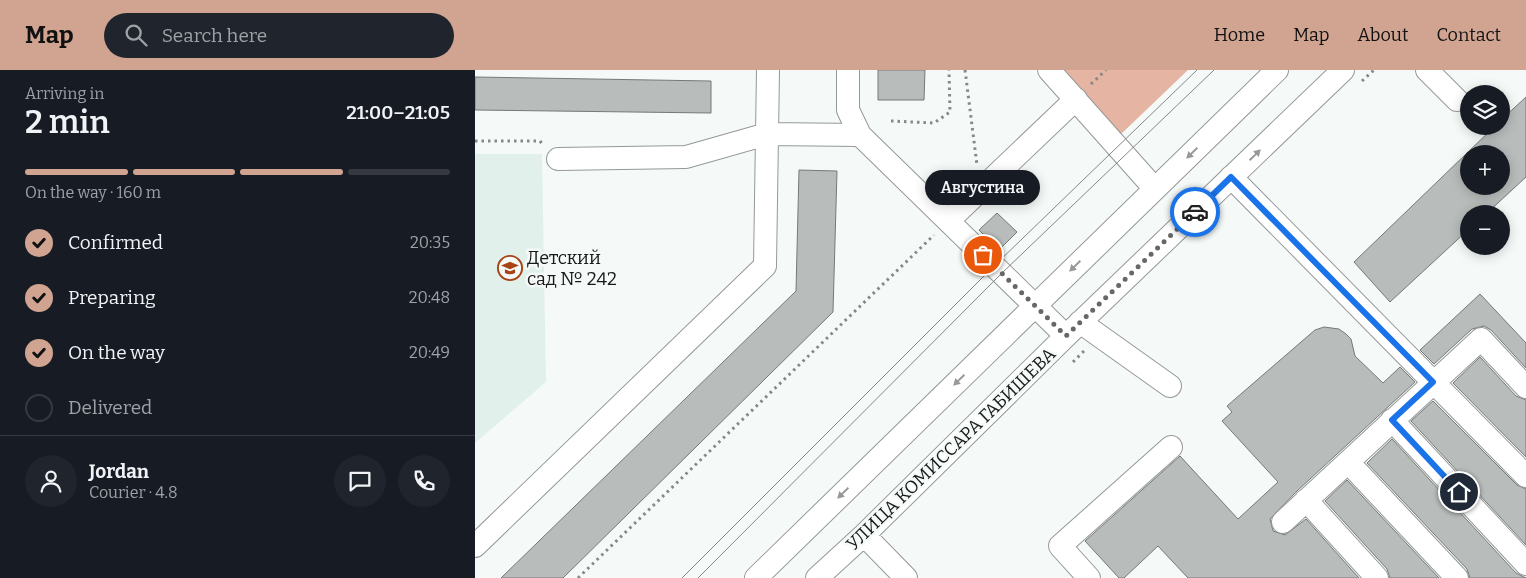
<!DOCTYPE html>
<html lang="en">
<head>
<meta charset="utf-8">
<style>
  :root { --surface:#171b24; --page:#20242c; --text:#f1f3f6; --muted:#9ea1a6; --line:#363941; --accent:#d0a491 }
  body { margin:0; font-family:Bitter,serif; background:var(--page); color:var(--text); height:100vh; display:flex; flex-direction:column; font-size:19px; white-space:nowrap }
  * { box-sizing:border-box; margin:0 }
  p { font-size:16px; color:var(--muted) }
  .icon { flex:none; width:28px; height:28px; fill:none; stroke:currentColor; stroke-width:2; stroke-linecap:round; stroke-linejoin:round }
  .map { position:relative; flex:1; overflow:hidden }
  .details { display:flex; flex-direction:column; background:var(--surface); width:475px }
  .details>* { flex:none }
  .buttons { position:absolute; left:985px; top:15px; display:grid; gap:10px }
  .buttons a { display:grid; place-items:center; width:50px; height:50px; border-radius:50%; background:var(--surface); box-shadow:0 2px 12px #0003; font-size:25px }
  .pin { position:absolute; display:grid; place-items:center; width:42px; height:42px; color:#fff; margin:-21px; border:2px solid #fff; border-radius:50%; box-shadow:0 1px 5px #0007 }
  .courier { position:absolute; display:grid; place-items:center; width:50px; height:50px; margin:-25px; border:4px solid #1a73e8; border-radius:50%; background:#fff; color:#222; box-shadow:0 1px 6px #0007 }
  .bubble { position:absolute; height:35px; border-radius:18px; background:var(--surface); box-shadow:0 2px 12px #0003; font-size:16px; font-weight:600; line-height:35px; text-align:center }
  .summary em { font-style:normal; font-weight:600 }
  .summary div { display:flex; flex-direction:column-reverse }
  .summary { display:flex; align-items:center; justify-content:space-between; height:85px; padding:0 25px }
  h1 { font-size:32px; font-weight:600; line-height:38px }
  .bar { display:grid; grid-template-columns:repeat(4,1fr); gap:8px 5px; align-content:center; height:60px; padding:0 25px }
  .bar i { height:6px; border-radius:4px; background:var(--line) }
  .bar .selected { background:var(--accent) }
  .bar p { grid-column:span 4 }
  .line { display:flex; align-items:center; gap:12px; padding:0 25px; border-top:1px solid var(--line) }
  .line div { flex:1 }
  .round { display:grid; place-items:center; flex:none; width:52px; height:52px; border-radius:26px; background:var(--page) }
  ol { padding:0 25px; list-style:none }
  li { display:flex; align-items:center; gap:15px; height:55px }
  li p { margin-inline-start:auto }
  li .icon { padding:5px; border-radius:50%; background:var(--accent); color:#111; stroke-width:4 }
  li:last-child { color:var(--muted) }
  li i { width:28px; height:28px; border:2px solid var(--line); border-radius:50% }
  header { display:flex; align-items:center; gap:30px; box-sizing:border-box; height:70px; padding:0 25px; background:var(--accent); color:#111 }
  header strong { font-size:24px }
  nav { display:flex; gap:28px; margin-inline-start:auto; font-size:18px }
  .search { width:350px; height:45px; background:var(--page); display:flex; align-items:center; gap:12px; box-sizing:border-box; padding:0 18px; border-radius:28px; color:var(--muted); font-size:19px }
  main { display:flex; flex:1; min-height:0 }
  .map>svg:first-child { display:block }
  .built { fill:#e2f0ec }
  .forest { fill:#e5b4a3 }
  .building { fill:#b8bcbb; stroke:#757978; fill-rule:evenodd }
  .lines { fill:none; stroke-linecap:round; stroke-linejoin:round }
  .minor-casing { stroke:#949897; stroke-width:24 }
  .path { stroke:#858887; stroke-width:3; stroke-dasharray:2.5 4; stroke-linecap:butt }
  .minor { stroke:#fff; stroke-width:22 }
  .tram { stroke:#848886; stroke-width:1 }
  .oneway { fill:#979898 }
  .done { stroke:#656867; stroke-width:5; stroke-dasharray:0 9 }
  .route { stroke:#1a73e8; stroke-width:6 }
  .labels { text-anchor:middle; stroke-width:5; stroke-linejoin:round; paint-order:stroke }
  .poi-label { font-size:18px; fill:#181a19; stroke:#f5faf8; text-anchor:start }
  .street-label { font-size:18px; fill:#181a19; stroke:#f5faf8 }
</style>
</head>
<body>
<header>
<strong>Map</strong>
<div class="search"><svg class="icon" aria-label="search" viewBox="0 0 24 24"><circle cx="10" cy="10" r="6"/><path d="M15 15l6 6"/></svg>Search here</div>
<nav><a>Home</a><a>Map</a><a>About</a><a>Contact</a></nav>
</header>
<main>
<section class="details">
<div class="summary"><div><h1>2 min</h1><p>Arriving in</p></div><em>21:00–21:05</em></div>
<div class="bar"><i class="selected"></i><i class="selected"></i><i class="selected"></i><i></i><p>On the way · 160 m</p></div>
<ol>
<li><svg class="icon" aria-label="check" viewBox="0 0 24 24"><path d="M5 12l5 5 9-10"/></svg>Confirmed<p>20:35</p></li>
<li><svg class="icon" aria-label="check" viewBox="0 0 24 24"><path d="M5 12l5 5 9-10"/></svg>Preparing<p>20:48</p></li>
<li><svg class="icon" aria-label="check" viewBox="0 0 24 24"><path d="M5 12l5 5 9-10"/></svg>On the way<p>20:49</p></li>
<li><i></i>Delivered</li>
</ol>
<div class="line" style="height:90px"><a class="round"><svg class="icon" aria-label="person" viewBox="0 0 24 24"><circle cx="12" cy="8" r="4"/><path d="M4 21q1-7 8-7t8 7"/></svg></a><div><b>Jordan</b><p>Courier · 4.8</p></div><a class="round"><svg class="icon" aria-label="chat" viewBox="0 0 24 24"><path d="M4 5h16v11H9l-5 4z"/></svg></a><a class="round"><svg class="icon" aria-label="phone" viewBox="0 0 24 24"><path d="M5 4h4l2 5-3 2q2 4 5 5l2-3 5 2v4C11 20 4 13 5 4z"/></svg></a></div>
</section>
<div class="map">
<svg width="1051" height="508" viewBox="0 0 1051 508">
  <rect width="100%" height="100%" fill="#f5faf8"/>
  <path class="built" d="M0 84H67L71 312 0 373Z"/>
  <path class="forest" d="M584 0H713L644 66Z"/>
  <path class="building" d="M403 0H450L449 30H403Z
    M0 7 236 11V43L0 40Z
    M1051 27V107L1011 144H994V159L915 232 879 192 1020 56H1026V50ZM994 84H1026V116H994Z
    M324 100 362 101 358 242 88 508H26L321 221Z
    M522 143 542 162 524 180 504 160Z
    M1005 224 1051 273V298L1016 260 1009 256 997 259 959 294 945 280Z
    M849 257 864 259 871 264 876 269 880 286 908 313 925 297 940 312 822 421 795 449 798 461 810 465 831 449 884 508H713L683 476 649 508H644L610 471 705 386 763 449 803 412 747 351 757 342 752 336 833 266 840 260Z
    M1005 287 1041 326 1051 330V387L978 313Z
    M958 331 1042 415 1051 419V475L936 351Z
    M917 369 1041 503 1051 508H995L992 499 892 393Z
    M872 410 964 508H915L912 499 850 431Z"/>
  <g class="lines">
    <defs>
      <path id="minor" d="M373 0V40L385 65
        M574 0 680 119
        M952 0 982 30
        M83 89 211 87 292 64 293 0
        M756 107 1051 406
        M473 151 601 29
        M605 252 695 316
        M917 350 1051 494
        M873 392 982 508
        M831 430 902 508
        M808 452 1006 269 1051 317
        M389 465 431 508
        M0 476 290 196 292 64 385 65 591 266
        M281 508 802 0
        M342 508 389 465 591 266 868 0
        M614 508 585 476 696 377"/>
    </defs>
    <use href="#minor" class="minor-casing"/>
    <path class="path" d="M490 0 502 95
      M887 11 899 0
      M616 14 631 0
      M416 51 459 53 475 42 474 0
      M0 71H65L68 75
      M598 292 610 280
      M103 508 459 165"/>
    <use href="#minor" class="minor"/>
    <path class="tram" d="M207 508 519 196 722 0
      M223 508 527 203 739 0"/>
  </g>
  <defs><path id="oneway-solid" d="M-6-.8H1V-3.2L6.5 0L1 3.2V.8H-6Z" transform="scale(1.25)"/></defs>
  <g class="oneway">
    <use href="#oneway-solid" transform="translate(717 83) rotate(136)"/>
    <use href="#oneway-solid" transform="translate(780 85) rotate(-44)"/>
    <use href="#oneway-solid" transform="translate(600 196) rotate(136)"/>
    <use href="#oneway-solid" transform="translate(484 310) rotate(136)"/>
    <use href="#oneway-solid" transform="translate(368 423) rotate(136)"/>
  </g>
  <g class="lines">
    <path class="done" d="M508 185 591 266 720 142"/>
    <path class="route" d="M720 142 756 107 958 312 917 350 984 422"/>
  </g>
  <defs>
    <symbol id="school-ring" viewBox="-11 -11 22 22"><circle r="9.5" fill="#f5faf8" stroke="#a84316" stroke-width="1.5"/><path d="M0-5L7-2L0 1L-7-2ZM-4 1L0 2.5L4 1V4Q0 6-4 4Z" fill="#a84316"/></symbol>
  </defs>
  <g fill-rule="evenodd">
    <use href="#school-ring" x="21" y="184" width="28" height="28"/>
  </g>
  <g class="labels">
    <g class="poi-label">
      <text x="52" y="194">Детский<tspan x="52" dy="21">сад № 242</tspan></text>
    </g>
    <g class="street-label">
      <text transform="translate(476 379) rotate(-44)" y="6">УЛИЦА КОМИССАРА ГАБИШЕВА</text>
    </g>
  </g>
</svg>
<div class="buttons">
<a><svg class="icon" aria-label="layers" viewBox="0 0 24 24"><path d="M12 4l9 5-9 5-9-5zM3 14l9 5 9-5"/></svg></a>
<a>+</a>
<a>−</a>
</div>
<div class="pin" style="left:508px;top:185px;background:#ea580c"><svg class="icon" aria-label="bag" viewBox="0 0 24 24"><path d="M5 8h14l-1 12H6zM9 8a3 3 0 0 1 6 0"/></svg></div>
<div class="pin" style="left:984px;top:422px;background:#1f2937"><svg class="icon" aria-label="home" viewBox="0 0 24 24"><path d="M3 11l9-7 9 7M6 9v11h12V9"/></svg></div>
<div class="courier" style="left:720px;top:142px"><svg class="icon" aria-label="car" viewBox="0 0 24 24"><path d="M5 17H2v-5l4-1 3-4h7l3 4 3 1v5h-3M9 17h6M6 11h13"/><circle cx="7" cy="17" r="2"/><circle cx="17" cy="17" r="2"/></svg></div>
<div class="bubble" style="left:450px;top:100px;width:115px">Августина</div>
</div>
</main>
</body>
</html>
